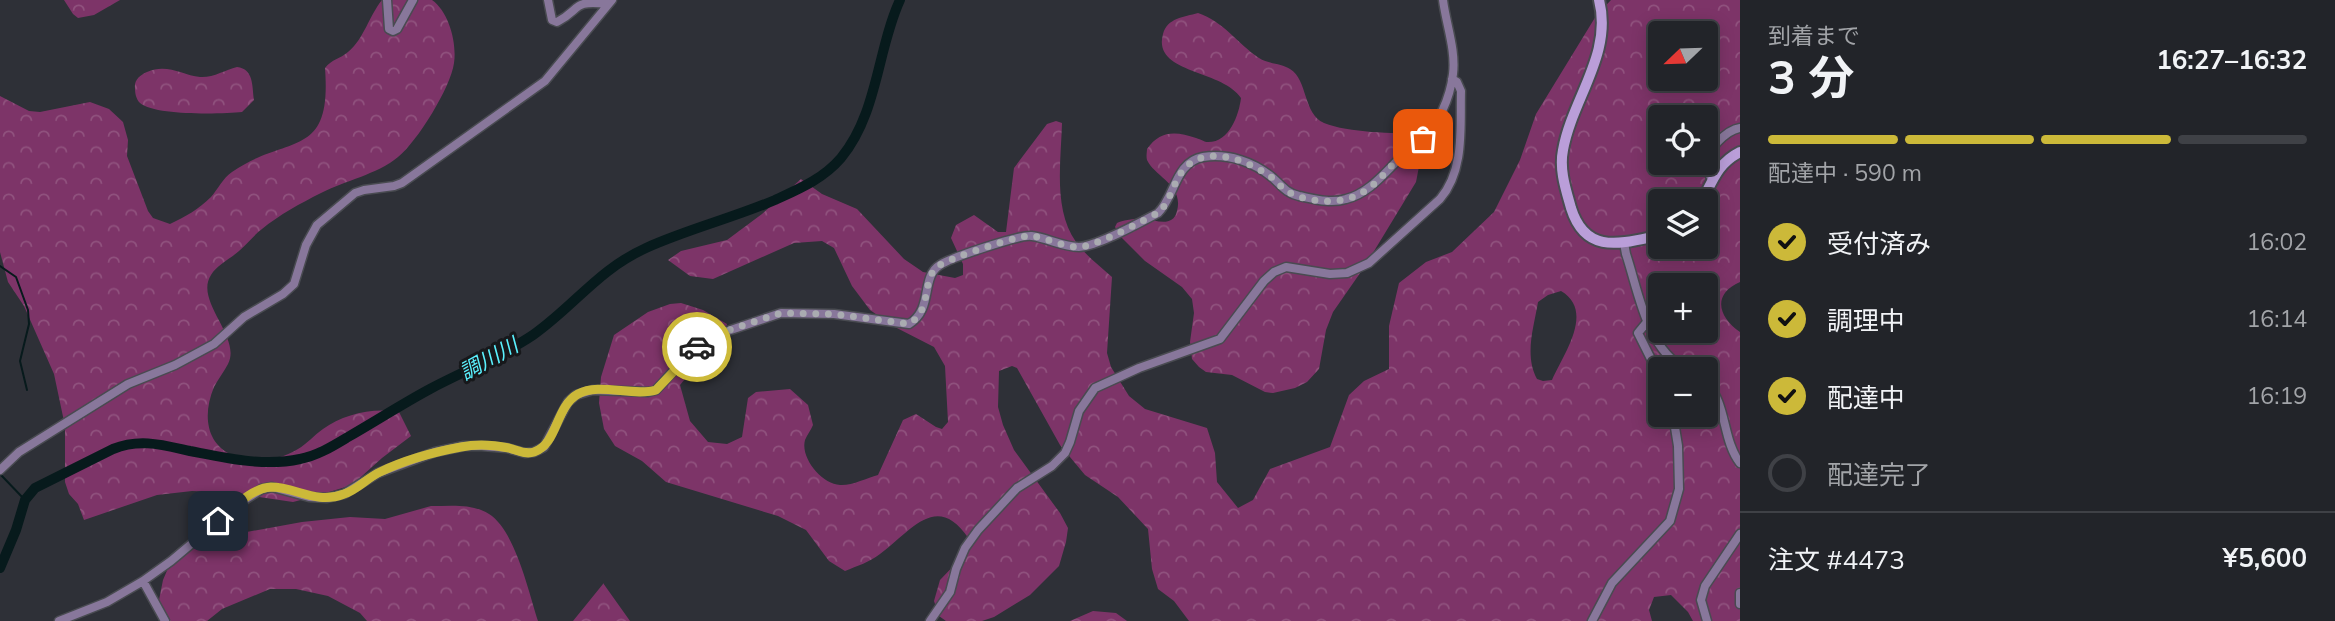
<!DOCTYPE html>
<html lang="ja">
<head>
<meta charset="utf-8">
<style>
  :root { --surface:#222429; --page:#2e3035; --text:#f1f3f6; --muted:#a2a4a8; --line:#3f4146; --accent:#ccb939 }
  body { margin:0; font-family:Mulish,"Noto Sans JP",sans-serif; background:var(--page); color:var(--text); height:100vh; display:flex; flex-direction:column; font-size:26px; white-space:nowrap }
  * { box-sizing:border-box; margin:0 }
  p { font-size:23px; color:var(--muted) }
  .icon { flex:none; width:38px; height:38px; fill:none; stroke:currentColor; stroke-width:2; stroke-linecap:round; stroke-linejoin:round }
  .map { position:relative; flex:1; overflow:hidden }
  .side { display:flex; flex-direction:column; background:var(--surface); width:595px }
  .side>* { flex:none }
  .needle { width:46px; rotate:247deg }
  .buttons { position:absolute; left:1648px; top:21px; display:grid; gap:14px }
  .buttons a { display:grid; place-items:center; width:70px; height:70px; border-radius:7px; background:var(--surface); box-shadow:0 4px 18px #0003,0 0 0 2px var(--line); font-size:35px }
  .pin { position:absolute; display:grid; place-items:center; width:60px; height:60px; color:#fff; margin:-30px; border-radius:14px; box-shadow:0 4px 10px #0006 }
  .courier { position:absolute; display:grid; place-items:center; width:70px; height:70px; margin:-35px; border:5px solid #ccb939; border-radius:50%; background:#fff; color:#222; box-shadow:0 2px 9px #0007 }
  .summary em { font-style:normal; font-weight:700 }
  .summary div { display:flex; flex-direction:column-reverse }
  .summary { display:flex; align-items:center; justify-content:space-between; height:119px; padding:0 28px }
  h1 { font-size:46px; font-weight:700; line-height:52px }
  .bar { display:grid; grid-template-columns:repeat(4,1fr); gap:10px 7px; align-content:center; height:84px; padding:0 28px }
  .bar i { height:9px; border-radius:5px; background:var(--line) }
  .bar .current { background:var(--accent) }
  .bar p { grid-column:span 4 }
  .line { display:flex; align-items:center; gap:18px; padding:0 28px; border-top:2px solid var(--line) }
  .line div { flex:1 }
  ol { padding:0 28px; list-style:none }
  li { display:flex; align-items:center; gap:21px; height:77px }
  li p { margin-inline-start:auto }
  li .icon { padding:7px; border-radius:50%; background:var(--accent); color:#111; stroke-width:4 }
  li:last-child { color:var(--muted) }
  li i { width:38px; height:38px; border:4px solid var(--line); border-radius:50% }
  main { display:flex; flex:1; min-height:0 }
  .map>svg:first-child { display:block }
  .forest { fill:url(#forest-crowns); fill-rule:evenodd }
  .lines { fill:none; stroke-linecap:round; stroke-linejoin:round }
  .stream { stroke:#071a1c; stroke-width:2 }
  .river { stroke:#071a1c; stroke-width:10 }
  .minor-casing { stroke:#494b51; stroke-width:11 }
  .secondary-casing { stroke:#494b51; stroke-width:14 }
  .minor { stroke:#88779b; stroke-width:8 }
  .secondary { stroke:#ba9ed9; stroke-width:10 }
  .done { stroke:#aaacb1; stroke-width:7; stroke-dasharray:0 12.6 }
  .route { stroke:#ccb939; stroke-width:9 }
  .labels { text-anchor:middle; stroke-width:6; stroke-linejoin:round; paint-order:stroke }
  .water-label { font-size:21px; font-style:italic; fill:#5af1fe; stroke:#17181b }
</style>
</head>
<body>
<main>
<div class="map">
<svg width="1740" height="621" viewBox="0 0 1740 621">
  <defs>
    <pattern id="forest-crowns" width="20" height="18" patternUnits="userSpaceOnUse" patternTransform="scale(1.75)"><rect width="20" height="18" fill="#7d3468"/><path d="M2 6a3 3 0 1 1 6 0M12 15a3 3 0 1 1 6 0" fill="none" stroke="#90527e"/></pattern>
  </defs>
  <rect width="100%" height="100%" fill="#2e3037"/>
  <path class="forest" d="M64 0H120L94 15 78 18 73 14Z
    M382 0H432C449 12 457 43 454 63 451 87 417 142 398 157 376 175 346 180 321 193 301 203 279 215 262 229 254 235 247 244 239 251 230 259 217 265 211 275 194 301 242 337 228 364 224 372 218 379 214 387 203 413 205 443 232 455 253 464 279 461 298 449 307 444 314 435 323 429 343 414 374 407 399 412L411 436 382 458 352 485 316 496 293 502 225 492 192 491 157 495 84 520 78 504 69 494 65 482V426L54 374 24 306 8 282 0 252V96L29 111 40 112 90 102 109 109 123 122 128 140 127 156 148 211 153 218 170 224C185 217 199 209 211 197 218 189 223 178 232 172 288 133 332 161 325 68 332 59 340 59 348 52 364 39 369 16 382 0Z
    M1611 0H1740V282C1712 294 1718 317 1740 332V621H1693L1688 612 1671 595 1654 597 1649 610 1652 621H1189L1174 601 1158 589 1152 569 1148 529 1118 497 1085 475 1060 445 1017 368 1012 366 999 371 998 407 1003 425 1014 450 1060 513 1068 528 1066 542 1059 566 1030 595 994 617 982 621H946L939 616 934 601 940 580 964 555 969 539C937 491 912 530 880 554 870 562 857 566 845 571L829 561 806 530 778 516 666 482 642 461 615 446 604 429 599 403 601 377 614 335 648 312 670 304 681 303 703 310 727 324 726 329 680 385 690 421 708 442 727 444 742 437 748 398 756 392 790 389 808 405 813 425C811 430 807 435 805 440 800 458 822 484 840 485 851 486 867 478 878 475L903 420 916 414 936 427 942 429 948 422 945 366 934 347 893 326 870 310 852 286 834 248 822 241 794 243 713 279 690 276 668 260 681 251 727 240 762 214 801 179 822 194 857 209 904 259 923 272 955 278 963 275V264L951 238 956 225 974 215 998 232H1006L1014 168 1047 124 1056 121 1062 123C1061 162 1053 209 1076 242 1085 255 1100 266 1112 277L1107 353 1111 367 1129 396 1145 409 1207 428 1215 453 1217 482 1238 508 1253 500 1270 469 1330 447 1349 395 1364 381 1389 369V326L1399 283 1426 262 1452 252 1494 212 1520 160 1536 114 1596 16ZM1661 33H1706V79H1661ZM1661 117H1706V163H1661ZM1661 201H1706V247H1661ZM1661 285H1706V331H1661ZM1561 291C1595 311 1564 353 1552 380L1543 381 1537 379C1524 355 1534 327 1538 302L1548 295ZM1661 369H1706V415H1661Z
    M1198 13C1223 21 1238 44 1259 58 1268 64 1281 63 1290 69 1308 80 1303 114 1324 123 1349 133 1393 133 1421 134L1422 151 1416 182 1365 266 1333 312 1326 330 1319 369 1307 382 1295 388 1273 393 1265 392 1232 375 1206 372 1199 367 1192 359 1190 342 1194 313 1192 299 1182 287 1145 261 1121 237 1115 227 1117 223C1124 220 1136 218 1144 219 1156 220 1173 228 1177 211 1184 185 1155 177 1147 160 1146 156 1147 152 1147 149 1160 130 1176 131 1196 138 1197 138 1206 142 1206 142 1229 144 1239 115 1241 98 1222 69 1152 74 1163 34 1167 18 1184 17 1198 13Z
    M237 67C254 69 252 86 254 100L242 112C222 114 155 116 140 103 136 99 135 93 135 88 134 80 140 75 147 72 167 63 182 75 200 77 213 78 225 70 237 67Z
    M431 506C450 506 472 503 489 514 515 530 529 593 538 621H367L360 613 328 596 296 589H270L222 609 207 621H166L158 605 163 580 174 554 214 538 302 522 350 517 385 519Z
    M603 583 630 621H573L603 584Z
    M1093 611 1116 613 1127 621H1070Z"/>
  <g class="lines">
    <path class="stream" d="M0 266 16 277 28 310 29 324 20 361 27 390
      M1 475 25 500"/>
    <path class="river" d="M0 568 16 530 25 500 35 488 113 449C140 438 163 445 190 451 226 458 264 467 300 459 317 456 333 446 348 437 376 421 402 404 430 389 464 371 502 356 533 335 574 306 599 269 646 248 688 229 733 218 775 200 799 189 823 179 841 158 878 113 877 50 900 0"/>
    <defs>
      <path id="minor" d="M387 0 389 29 393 31 397 29 413 0
        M548 0 552 20 557 22C582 9 571 0 607 4
        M1712 180C1710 175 1706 169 1706 164 1706 150 1727 130 1740 128
        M1624 243 1626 254C1639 293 1646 347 1685 369
        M1647 322 1638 333 1661 379
        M1706 383C1727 402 1722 440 1740 463
        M0 470 19 452 128 384 175 365 214 344 244 317 283 294 294 284 306 245 317 225 355 193 364 190 394 186 402 183 545 81 612 0
        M143 581 165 621
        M1740 593V604
        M59 621 107 602 143 581 171 561 240 503 262 489 272 487 309 497 327 498 344 494 378 473 435 452 464 446H482L507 448 525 453 534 452 544 447 568 402 576 395 593 390 648 392 656 390 690 353 707 338 781 313 834 314 909 324C934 309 920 277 940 265 950 258 1021 234 1032 236 1047 238 1063 247 1079 247 1098 246 1139 223 1158 213 1175 197 1175 162 1203 157 1228 153 1254 162 1273 178 1282 186 1286 193 1299 196 1314 199 1331 204 1346 199 1367 194 1382 176 1397 161 1404 153 1413 148 1421 140 1439 124 1450 98 1453 74 1456 50 1446 24 1443 0
        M930 621 950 592 956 569 965 548 978 530 1017 488 1052 466 1065 453 1070 442 1079 411 1095 388 1139 368 1220 339 1264 281 1274 272 1286 267 1330 274 1347 273 1369 263 1440 199C1465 170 1460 127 1461 91L1457 82 1452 79
        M1592 621 1612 583 1670 521 1679 489 1678 446 1673 415
        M1707 621 1701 600 1705 586 1740 534"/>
      <path id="secondary" d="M1599 0C1613 54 1572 99 1563 150 1559 170 1566 190 1571 208 1586 256 1622 243 1661 235
        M1702 201C1713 180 1718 163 1740 152"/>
    </defs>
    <use href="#minor" class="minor-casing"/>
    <use href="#secondary" class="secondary-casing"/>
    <use href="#minor" class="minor"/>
    <use href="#secondary" class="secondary"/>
  </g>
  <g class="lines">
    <path class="done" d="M697 347 717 334 781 313 834 314 909 324C934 309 920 277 940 265 951 258 1021 234 1032 236 1047 238 1063 247 1079 247 1097 246 1140 222 1158 213 1174 199 1173 172 1194 161 1217 148 1251 163 1270 176 1277 181 1282 189 1290 193 1310 203 1343 205 1363 192 1377 184 1387 170 1398 159 1406 152 1415 145 1423 139"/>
    <path class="route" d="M218 521C232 509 251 488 271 487 296 487 316 505 344 494 357 490 367 478 380 472 405 460 434 452 461 447 476 444 494 445 509 448 517 450 525 455 534 452 558 444 555 407 578 394 599 382 633 397 656 390L697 347"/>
  </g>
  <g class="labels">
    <g class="water-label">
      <text transform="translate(489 359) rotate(-29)" y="7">調川川</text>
    </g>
  </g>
</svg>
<div class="buttons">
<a><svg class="needle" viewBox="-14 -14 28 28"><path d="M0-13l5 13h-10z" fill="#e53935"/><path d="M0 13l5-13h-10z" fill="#a2a4a8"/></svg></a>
<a><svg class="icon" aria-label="locate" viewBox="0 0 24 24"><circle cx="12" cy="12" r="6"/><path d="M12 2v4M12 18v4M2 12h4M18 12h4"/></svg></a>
<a><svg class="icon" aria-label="layers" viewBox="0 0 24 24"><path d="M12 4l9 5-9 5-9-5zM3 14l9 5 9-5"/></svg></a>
<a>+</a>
<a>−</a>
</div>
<div class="pin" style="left:1423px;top:139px;background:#ea580c"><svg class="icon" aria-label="bag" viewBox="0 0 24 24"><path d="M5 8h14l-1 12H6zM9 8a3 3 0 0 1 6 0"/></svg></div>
<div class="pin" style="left:218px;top:521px;background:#1f2937"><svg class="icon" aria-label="home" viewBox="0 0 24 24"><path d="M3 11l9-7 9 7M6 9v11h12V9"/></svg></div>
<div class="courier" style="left:697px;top:347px"><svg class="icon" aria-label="car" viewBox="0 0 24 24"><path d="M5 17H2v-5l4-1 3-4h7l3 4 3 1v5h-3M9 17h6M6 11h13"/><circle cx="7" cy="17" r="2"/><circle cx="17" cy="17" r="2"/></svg></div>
</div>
<section class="side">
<div class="summary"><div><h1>3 分</h1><p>到着まで</p></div><em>16:27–16:32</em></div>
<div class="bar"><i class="current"></i><i class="current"></i><i class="current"></i><i></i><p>配達中 · 590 m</p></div>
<ol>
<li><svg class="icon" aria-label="check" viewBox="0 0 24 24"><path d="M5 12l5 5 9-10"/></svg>受付済み<p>16:02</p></li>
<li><svg class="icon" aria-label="check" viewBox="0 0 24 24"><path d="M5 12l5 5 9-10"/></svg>調理中<p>16:14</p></li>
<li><svg class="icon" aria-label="check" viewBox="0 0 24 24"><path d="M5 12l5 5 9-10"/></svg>配達中<p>16:19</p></li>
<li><i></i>配達完了</li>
</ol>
<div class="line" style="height:91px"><div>注文 #4473</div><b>¥5,600</b></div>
</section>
</main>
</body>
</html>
